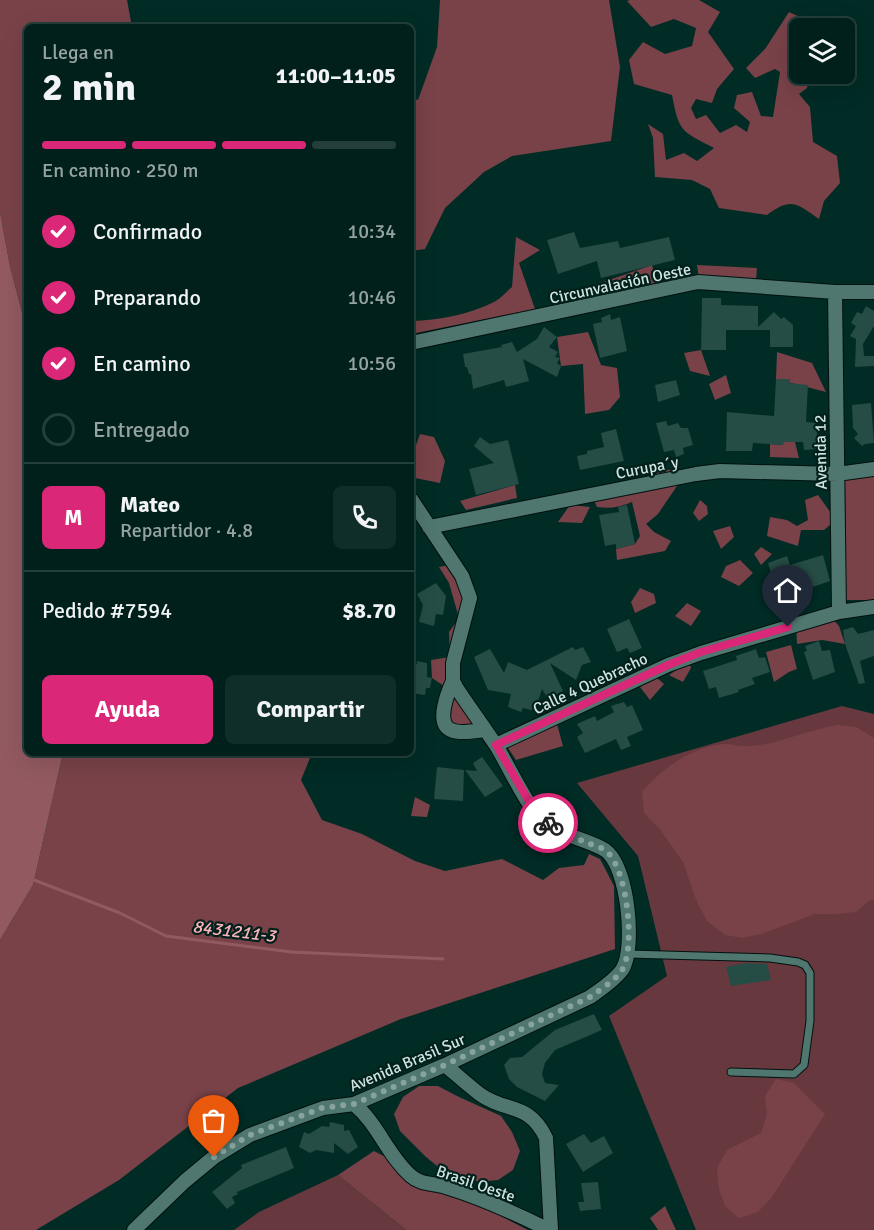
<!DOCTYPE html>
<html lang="es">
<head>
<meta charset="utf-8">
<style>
  :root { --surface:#01201c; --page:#0f2d29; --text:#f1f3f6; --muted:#96a3a3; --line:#233e3b; --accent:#db2777 }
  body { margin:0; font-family:Signika,sans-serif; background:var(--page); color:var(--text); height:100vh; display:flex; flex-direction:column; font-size:22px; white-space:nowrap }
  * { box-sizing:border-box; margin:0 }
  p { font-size:20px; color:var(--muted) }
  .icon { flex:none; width:33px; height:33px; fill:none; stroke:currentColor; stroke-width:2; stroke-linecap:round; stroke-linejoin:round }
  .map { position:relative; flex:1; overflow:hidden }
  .details { position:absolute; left:24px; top:24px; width:390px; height:732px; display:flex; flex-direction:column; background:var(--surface); border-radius:9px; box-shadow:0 6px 24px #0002,0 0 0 2px var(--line) }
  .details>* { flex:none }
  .fabs { position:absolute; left:789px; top:18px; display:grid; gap:12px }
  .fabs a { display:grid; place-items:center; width:66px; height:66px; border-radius:9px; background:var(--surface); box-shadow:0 6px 24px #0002,0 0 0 2px var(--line); font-size:30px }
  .pin { position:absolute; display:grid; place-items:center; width:51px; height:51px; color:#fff; margin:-62px -26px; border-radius:50% 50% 50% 0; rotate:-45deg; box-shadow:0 0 6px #0007 }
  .pin .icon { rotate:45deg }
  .courier { position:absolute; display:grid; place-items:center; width:60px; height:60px; margin:-30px; border:4px solid #db2777; border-radius:50%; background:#fff; color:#222; box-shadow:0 2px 8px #0007 }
  .headline em { font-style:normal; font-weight:700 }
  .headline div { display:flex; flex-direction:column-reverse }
  .headline { display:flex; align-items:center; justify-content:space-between; height:102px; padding:0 18px }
  h1 { font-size:39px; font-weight:700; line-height:45px }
  .bar { display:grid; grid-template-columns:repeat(4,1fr); gap:9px 6px; align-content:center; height:72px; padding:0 18px }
  .bar i { height:8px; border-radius:4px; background:var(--line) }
  .bar .current { background:var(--accent) }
  .bar p { grid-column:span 4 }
  .line { display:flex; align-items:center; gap:15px; padding:0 18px; border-top:2px solid var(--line) }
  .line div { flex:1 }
  .round { display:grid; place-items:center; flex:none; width:63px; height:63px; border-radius:9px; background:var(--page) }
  ol { padding:0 18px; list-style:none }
  li { display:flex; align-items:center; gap:18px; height:66px }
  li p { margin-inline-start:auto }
  li .icon { padding:6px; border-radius:50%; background:var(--accent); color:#fff; stroke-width:4 }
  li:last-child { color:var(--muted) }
  li i { width:33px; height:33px; border:3px solid var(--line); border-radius:50% }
  .button { display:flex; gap:12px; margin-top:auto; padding:12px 18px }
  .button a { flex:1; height:69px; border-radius:9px; background:var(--accent); color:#fff; font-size:24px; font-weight:700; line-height:69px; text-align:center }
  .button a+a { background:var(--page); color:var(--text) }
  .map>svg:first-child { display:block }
  .green { fill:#67393f }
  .forest { fill:#784248 }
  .water { fill:#925a60 }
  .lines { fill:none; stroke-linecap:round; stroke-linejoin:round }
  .stream { stroke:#925a60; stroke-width:3 }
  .building { fill:#254c45 }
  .lane-casing { stroke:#00110e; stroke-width:9 }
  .street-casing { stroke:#00110e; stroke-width:16 }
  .lane { stroke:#4f766f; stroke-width:7 }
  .street { stroke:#4f766f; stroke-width:14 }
  .done { stroke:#87a39f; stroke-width:6; stroke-dasharray:0 10.8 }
  .route { stroke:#db2777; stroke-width:8 }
  .labels { text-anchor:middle; stroke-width:4.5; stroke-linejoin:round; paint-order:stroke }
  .street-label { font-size:16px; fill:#cfe4e0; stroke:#02201c }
  .water-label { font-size:18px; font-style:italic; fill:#fbb3ba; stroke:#02201c }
</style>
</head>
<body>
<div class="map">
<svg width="874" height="1230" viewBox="0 0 874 1230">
  <rect width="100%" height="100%" fill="#012b25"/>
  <path class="green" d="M842 706 874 714V1230H696L609 1016 667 976 638 856 577 783Z
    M338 1175 406 1230H234L259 1212Z"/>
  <path class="forest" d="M0 0H127L132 27H27V332L10 266 0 212Z
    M440 0H609L620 67 611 141 512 156 484 172 445 208 425 249 411 251V98L418 100 437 47Z
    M630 0H699L720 12 708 32 734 69 717 89 712 103 696 99 691 108 696 119 706 115 720 133 736 125 747 132 750 122 734 108 737 95 752 92 761 116 773 117 780 72 775 69 755 78 746 68 765 49 789 12 800 17 804 28H800V74H810L807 88 799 94 810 107 813 142 837 156 840 183 824 201 819 219C796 203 791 197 767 215L719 208 710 189 692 180 655 177 653 138 648 124 663 134 666 160 684 153 697 161 714 148C682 131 679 133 672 95L634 84 629 60 643 42 665 54 692 46 696 28 674 19 651 27 627 1Z
    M516 237 540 250 519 263 535 309 411 334V321C439 320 468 315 494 302 500 299 506 292 512 287Z
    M652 265 657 283 597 295 592 286Z
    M697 265 757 268 756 280 699 279Z
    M588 332 601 365 617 368 620 397 609 410 585 414 583 364 561 366 557 337Z
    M701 350 710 376 690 371 684 353Z
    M777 352 812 363 826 392 776 379Z
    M726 375 731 393 715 400 709 384Z
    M420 434 434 437 445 461 440 483 415 478 411 487V459Z
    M784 437H790L795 442 799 458 770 457V444L783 445Z
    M662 469 679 471 677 486 658 514 646 524 654 532 671 541 665 551 617 560 616 549 635 544 640 536 632 502C620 507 611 509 597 507L594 500 631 494Z
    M874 471V600H846L845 475Z
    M515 485 517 498 466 510 460 501Z
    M818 495 836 520 824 530H801L798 546 767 536 770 517 787 520 797 526 808 520 805 500Z
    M700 500 707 506 708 514 699 521 693 513Z
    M570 505 590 507 582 523 558 522Z
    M730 526 734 537 721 549 713 531Z
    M761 547 772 554 761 565 754 554Z
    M740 560 753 573 739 586 721 577 726 566Z
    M449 565 461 588 465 601 449 674 474 725 471 737 444 717 447 688 432 678 431 660 450 657 449 632 459 618 449 583 439 567Z
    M640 588 654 594 656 603 635 613 631 602Z
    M687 603 701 611 691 626 675 616Z
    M831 617 839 626 845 644 822 640 797 644 796 622Z
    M791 645 797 669 789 672 774 682 766 652Z
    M689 662 691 668 683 682 669 675Z
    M656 677 664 684 650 700 640 687Z
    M557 724 563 746 516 760 506 745Z
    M838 725 856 727 874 738V900H870L856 912 836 914H815L761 934 743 938 725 935 707 921 697 902 683 862 659 828 644 813 642 792C662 768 692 747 724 744 730 744 737 746 743 746 750 747 759 745 766 744 790 739 813 729 838 725Z
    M63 753H312L301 780 322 820 362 834 415 861 445 871 502 859 543 880 559 868 584 865 589 854 600 859 614 886 615 949 401 1019 238 1088 119 1180 36 1230H0V940L33 885Z
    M415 797 430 805 427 817 411 816Z
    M776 1079 794 1083 825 1114 772 1197 758 1212 739 1218 725 1206 719 1189 717 1168 727 1150 761 1133 767 1114 765 1096Z
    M419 1086H438L457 1096 501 1116 512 1132 520 1151 513 1170 498 1180 479 1182 459 1176 441 1169 426 1157 400 1131 394 1114 403 1097Z
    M374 1151 528 1230H406L338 1175Z
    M665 1206 676 1230H658L650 1218Z"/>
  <path class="water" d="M0 212 10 266 27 332V753H63L33 885 0 940Z"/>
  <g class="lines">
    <path class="stream" d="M34 880 120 913 166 936 292 952 443 959"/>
  </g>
  <path class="building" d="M574 232 580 248 618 241 620 248 669 237 675 260 601 278 597 261 558 274 547 240Z
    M702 298H721V305L758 306V327L774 312 781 319 784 317 793 325V347H770V330H726V350H701Z
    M866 306 874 311V326L863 344 864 356H874V366L855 367 856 339 850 336 856 326 851 323 857 312 862 314Z
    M610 314 611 320 620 317 627 351 600 358 593 324 602 322 601 318Z
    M544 327 557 337 549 347 558 352 555 357 560 358 557 363 561 366 557 377 523 359 529 381 506 387 504 380 473 389 471 374H469L467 367H465L463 354 502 347 501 345 512 342 517 352 537 339Z
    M776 379H790L789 383 808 385 806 422 817 423V449L804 450 803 442H783V445L753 443 752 451H726L727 412 774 416Z
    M676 380 680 395 658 402 655 385Z
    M871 403 874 443 865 444 862 446 854 438 858 434 853 428 852 405Z
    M666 421 668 426 678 423 681 428H688L693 445 683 448 684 454 676 457 674 450 664 452 656 423Z
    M616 429 624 461 580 470 577 456 587 454V451L604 447 601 433Z
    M480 437 490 444 508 440 519 484 476 495 469 469 494 463 474 446Z
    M627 505 635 544 616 549V544L605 546 599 515 619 512 618 507Z
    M823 555 830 581 807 589 805 582 777 592 768 563 787 556 790 565Z
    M436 583 446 596 443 615 436 614 434 626 419 622 423 605 417 594Z
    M629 619 642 648 630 653 627 648 617 652 607 629Z
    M853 627 858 634 874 630V656L860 661 865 683 859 684 845 644 843 630Z
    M819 641 822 651 830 650 835 672 813 680 804 652 807 651 805 646Z
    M573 647 575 650 583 647 591 662 582 665 576 680 550 663 563 691 548 699 542 689 535 711 523 708 521 712 508 707 511 694 488 690 474 657 490 649 504 673 508 662 527 670Z
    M756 649 759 658 765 657 770 672 752 678 755 684 738 690 739 692 719 698 716 687 709 689 703 671 737 660 736 656Z
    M417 661 427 663V677L432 678 430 688H426L425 695 411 693V662L417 664Z
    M624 702 627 707 632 705 643 730 627 737 631 746 621 750 616 739 585 753 577 737 583 733 577 724 595 716 597 721 614 712 611 706Z
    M482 757 503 786 485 797 465 770 477 771 473 763Z
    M437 767 464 770 463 801 434 799Z
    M746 963 767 964 771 980 731 986 726 967Z
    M594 1014 602 1030 555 1050 545 1063 542 1074 545 1083 559 1085 545 1101 517 1087 509 1079 504 1065 510 1058 522 1057 555 1030Z
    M330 1122 344 1125V1131L349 1130 358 1147 348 1154 334 1143V1153L316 1150 310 1153 299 1147 304 1132 309 1134 322 1126 329 1127Z
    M584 1134 591 1143 604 1136 613 1153 583 1172 566 1144Z
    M286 1147 294 1168 237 1192 238 1194 232 1197 235 1203 227 1209 212 1192 242 1168 241 1165Z
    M598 1182 601 1209 580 1211 578 1202H584L581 1183Z"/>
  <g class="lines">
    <defs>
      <path id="lane" d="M628 954 770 958 798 962 805 965 810 973V1021L804 1065 794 1074 731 1072"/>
      <path id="street" d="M835 292 839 612
        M411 343 698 282 835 292H874
        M429 527 696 474 720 471 837 474 874 469
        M453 681C448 692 435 723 451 730 460 734 475 731 485 730
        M496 745 668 665 701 653 839 612 874 607
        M445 1065C457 1075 469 1086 481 1095 507 1113 529 1102 546 1138L551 1230
        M354 1104C378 1124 388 1156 411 1176 421 1185 434 1183 446 1187 482 1198 515 1213 549 1230
        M134 1230 185 1181 214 1157 250 1135 323 1108 354 1104 445 1065 590 997C601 989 614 981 622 970 636 949 628 865 605 850 585 838 551 834 536 814 521 794 510 769 497 747 484 727 469 707 456 687L453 681V663L470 598 462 576 411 499"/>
    </defs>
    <use href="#lane" class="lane-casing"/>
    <use href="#street" class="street-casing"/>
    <use href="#lane" class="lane"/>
    <use href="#street" class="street"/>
  </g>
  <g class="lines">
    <path class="done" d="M214 1157 250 1135 322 1108 354 1104 445 1065 590 997C601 989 615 981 622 970 636 948 627 867 606 851 601 847 592 845 585 842 572 836 560 830 548 823"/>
    <path class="route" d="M548 823 537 815 496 745 668 665 701 652 788 627"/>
  </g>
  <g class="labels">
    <g class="street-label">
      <text transform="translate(620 283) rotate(-12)" y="6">Circunvalación Oeste</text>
      <text transform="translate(820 452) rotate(-91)" y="6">Avenida 12</text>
      <text transform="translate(647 467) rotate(-11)" y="6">Curupa´y</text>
      <text transform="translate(590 683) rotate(-25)" y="6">Calle 4 Quebracho</text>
      <text transform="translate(407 1062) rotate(-23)" y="6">Avenida Brasil Sur</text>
      <text transform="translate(476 1183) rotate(19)" y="6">Brasil Oeste</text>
    </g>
    <g class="water-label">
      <text transform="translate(234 931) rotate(7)" y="6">8431211-3</text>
    </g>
  </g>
</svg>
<div class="fabs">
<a><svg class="icon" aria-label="layers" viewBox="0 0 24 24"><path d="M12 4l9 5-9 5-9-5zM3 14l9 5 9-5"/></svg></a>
</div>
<div class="pin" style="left:214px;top:1157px;background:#ea580c"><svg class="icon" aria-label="bag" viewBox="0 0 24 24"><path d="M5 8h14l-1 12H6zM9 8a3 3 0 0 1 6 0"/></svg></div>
<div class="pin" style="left:788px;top:627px;background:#1f2937"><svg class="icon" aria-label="home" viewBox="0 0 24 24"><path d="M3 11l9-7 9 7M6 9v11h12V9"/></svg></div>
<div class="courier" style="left:548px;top:823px"><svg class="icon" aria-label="bike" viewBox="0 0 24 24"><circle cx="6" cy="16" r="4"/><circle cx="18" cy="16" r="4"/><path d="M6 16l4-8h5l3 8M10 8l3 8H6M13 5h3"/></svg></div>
<section class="details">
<div class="headline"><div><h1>2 min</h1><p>Llega en</p></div><em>11:00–11:05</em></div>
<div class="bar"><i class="current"></i><i class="current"></i><i class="current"></i><i></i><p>En camino · 250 m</p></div>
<ol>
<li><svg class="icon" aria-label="check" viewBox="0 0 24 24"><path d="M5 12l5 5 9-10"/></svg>Confirmado<p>10:34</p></li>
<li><svg class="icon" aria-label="check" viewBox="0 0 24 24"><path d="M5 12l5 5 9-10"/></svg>Preparando<p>10:46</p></li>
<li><svg class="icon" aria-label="check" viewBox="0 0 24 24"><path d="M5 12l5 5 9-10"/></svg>En camino<p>10:56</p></li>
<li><i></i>Entregado</li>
</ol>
<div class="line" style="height:108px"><b class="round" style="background:var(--accent);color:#fff">M</b><div><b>Mateo</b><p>Repartidor · 4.8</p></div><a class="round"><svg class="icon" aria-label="phone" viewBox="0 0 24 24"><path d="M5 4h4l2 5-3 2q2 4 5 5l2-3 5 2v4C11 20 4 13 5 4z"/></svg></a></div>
<div class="line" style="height:78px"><div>Pedido #7594</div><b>$8.70</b></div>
<div class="button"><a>Ayuda</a><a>Compartir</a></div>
</section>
</div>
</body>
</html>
